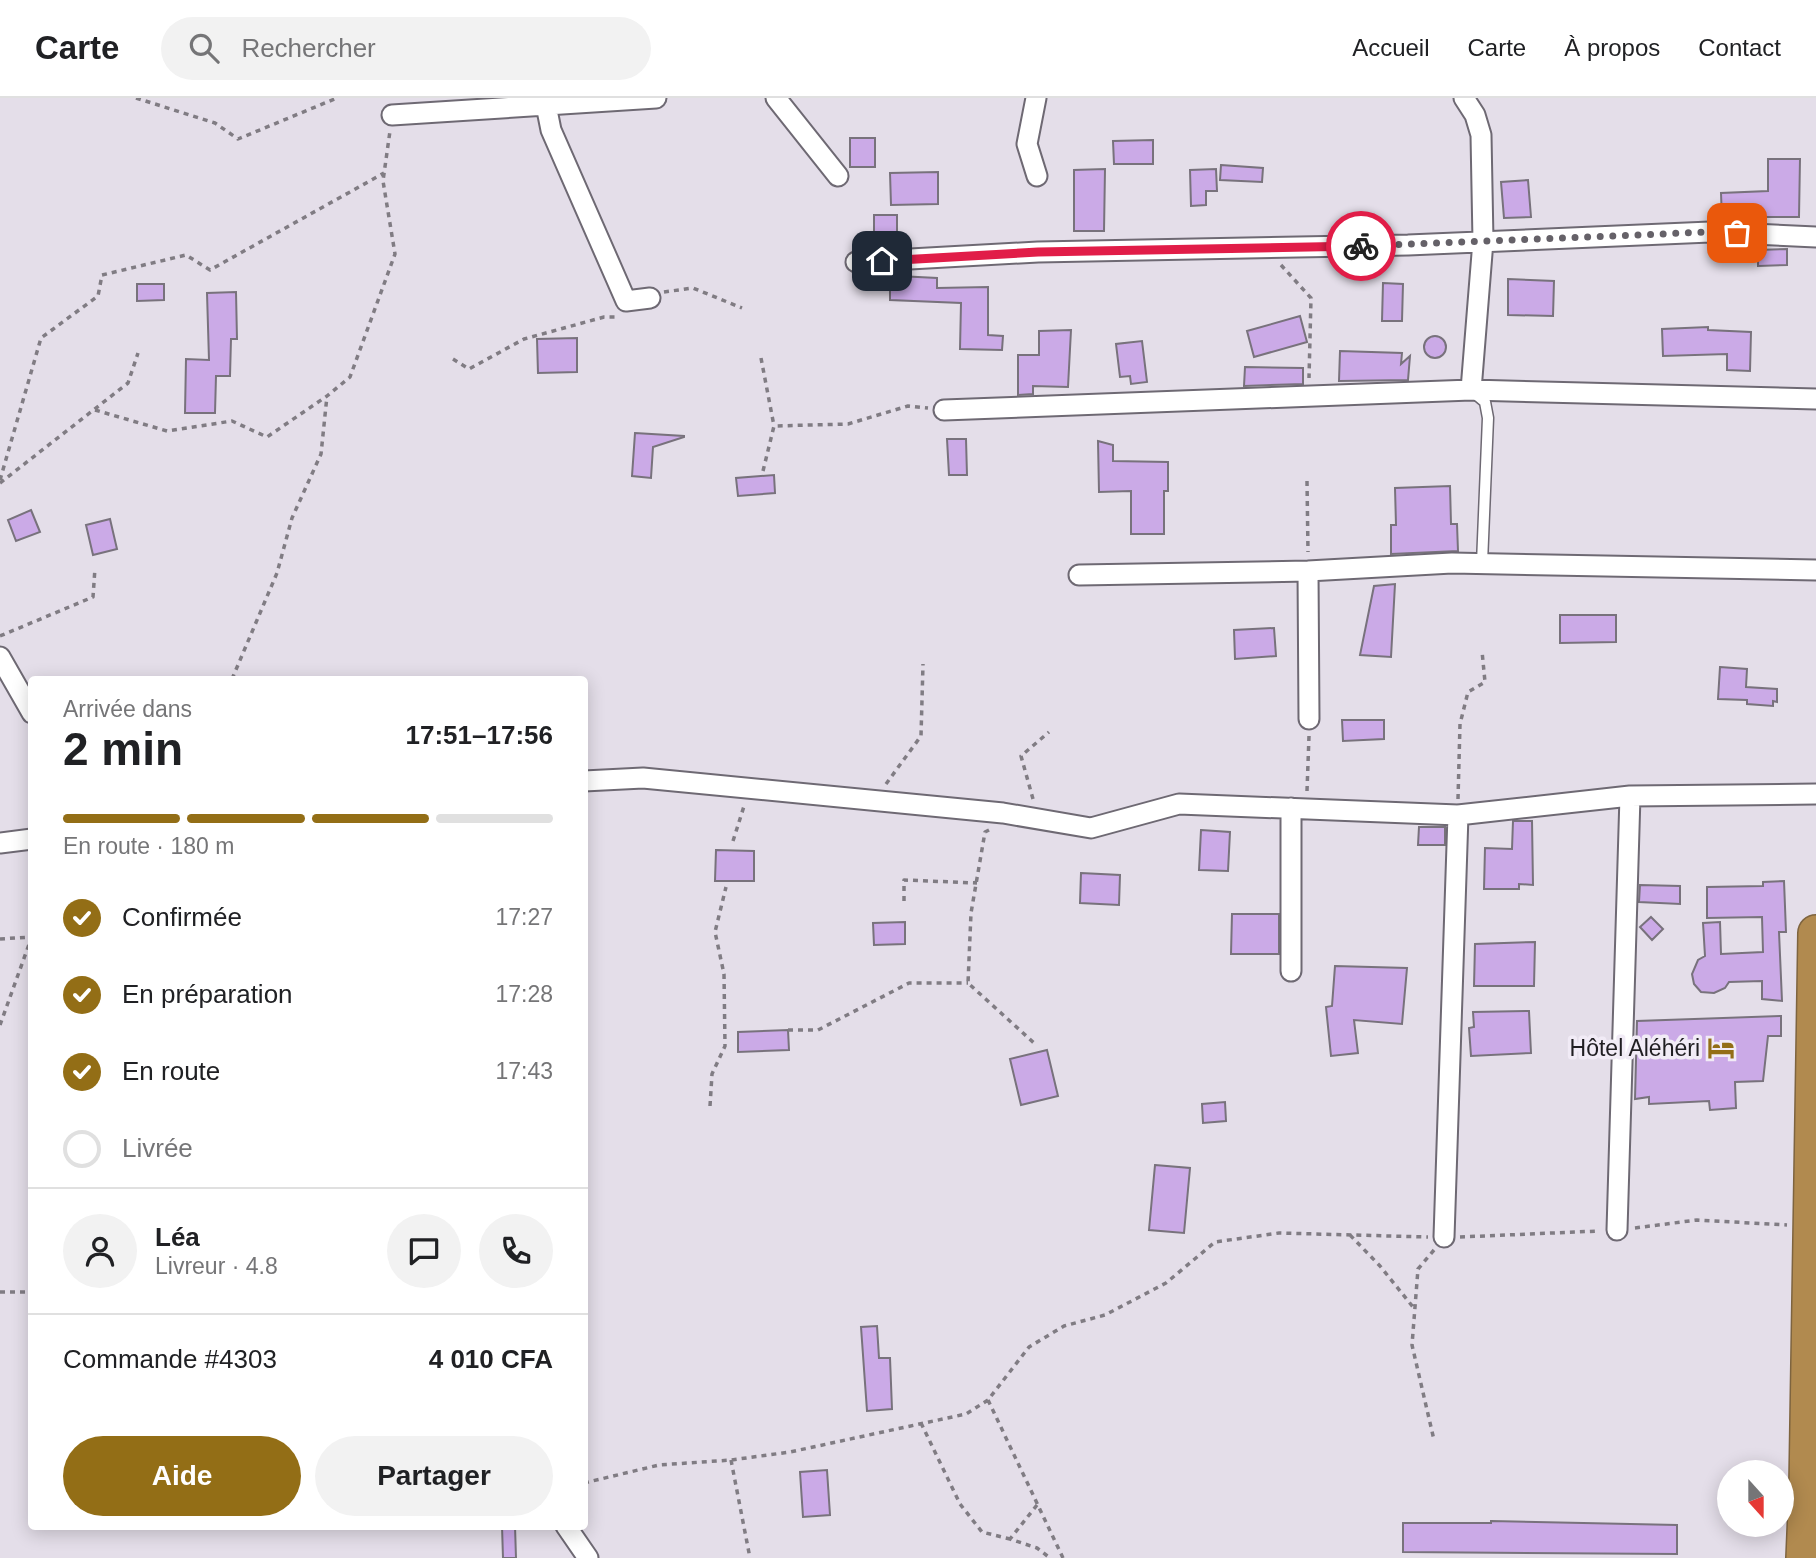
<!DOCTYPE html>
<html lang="fr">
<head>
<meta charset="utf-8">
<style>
  :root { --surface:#fff; --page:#f2f2f2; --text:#202124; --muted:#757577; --line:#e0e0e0; --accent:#936e16 }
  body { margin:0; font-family:Arial,sans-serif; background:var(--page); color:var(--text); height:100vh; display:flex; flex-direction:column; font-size:26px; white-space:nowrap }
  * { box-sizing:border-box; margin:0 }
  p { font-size:23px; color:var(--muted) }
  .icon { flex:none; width:38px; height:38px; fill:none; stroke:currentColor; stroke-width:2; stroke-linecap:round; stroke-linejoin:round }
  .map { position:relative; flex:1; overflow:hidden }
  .side { position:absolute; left:28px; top:578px; width:560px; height:854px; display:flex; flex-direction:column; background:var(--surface); border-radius:7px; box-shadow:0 4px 18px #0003 }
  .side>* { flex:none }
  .needle { width:46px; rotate:159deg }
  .buttons { position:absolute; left:1717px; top:1362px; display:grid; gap:14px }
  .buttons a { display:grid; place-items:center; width:77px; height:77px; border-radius:50%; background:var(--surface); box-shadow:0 4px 18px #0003; font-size:35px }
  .pin { position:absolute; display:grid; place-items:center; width:60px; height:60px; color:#fff; margin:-30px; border-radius:14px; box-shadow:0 4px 10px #0006 }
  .courier { position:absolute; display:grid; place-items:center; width:70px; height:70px; margin:-35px; border:5px solid #e11d48; border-radius:50%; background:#fff; color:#222; box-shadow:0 2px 9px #0007 }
  .overview em { font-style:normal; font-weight:800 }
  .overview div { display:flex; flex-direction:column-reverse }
  .overview { display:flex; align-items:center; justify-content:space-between; height:119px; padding:0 35px }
  h1 { font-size:46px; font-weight:800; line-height:52px }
  .bar { display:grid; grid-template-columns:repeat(4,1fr); gap:10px 7px; align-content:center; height:84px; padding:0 35px }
  .bar i { height:9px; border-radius:5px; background:var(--line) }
  .bar .on { background:var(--accent) }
  .bar p { grid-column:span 4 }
  .line { display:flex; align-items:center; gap:18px; padding:0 35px; border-top:2px solid var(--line) }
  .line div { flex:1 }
  .round { display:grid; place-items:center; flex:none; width:74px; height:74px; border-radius:37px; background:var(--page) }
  ol { padding:0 35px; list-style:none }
  li { display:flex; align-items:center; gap:21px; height:77px }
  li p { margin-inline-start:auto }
  li .icon { padding:7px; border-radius:50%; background:var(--accent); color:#fff; stroke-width:4 }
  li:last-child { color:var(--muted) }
  li i { width:38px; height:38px; border:4px solid var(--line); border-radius:50% }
  .button { display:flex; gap:14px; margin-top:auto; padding:14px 35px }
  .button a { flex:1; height:80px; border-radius:42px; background:var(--accent); color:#fff; font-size:28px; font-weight:800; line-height:80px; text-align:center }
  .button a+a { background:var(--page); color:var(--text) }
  header { display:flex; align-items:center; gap:42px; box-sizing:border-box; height:98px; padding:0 35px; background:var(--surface); border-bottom:2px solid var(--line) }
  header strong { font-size:33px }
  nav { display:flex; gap:38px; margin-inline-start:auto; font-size:24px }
  .search { width:490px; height:63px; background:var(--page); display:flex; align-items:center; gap:18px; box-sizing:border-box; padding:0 24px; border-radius:38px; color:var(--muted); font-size:26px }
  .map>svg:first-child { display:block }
  .building { fill:#cbaae7; stroke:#78727c; stroke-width:2 }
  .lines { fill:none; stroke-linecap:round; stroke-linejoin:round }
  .lane-casing { stroke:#6e6973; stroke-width:13 }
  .street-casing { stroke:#6e6973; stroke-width:23 }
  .highway-casing { stroke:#7e643f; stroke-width:38 }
  .path { stroke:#807c83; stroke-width:3.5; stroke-dasharray:5 5; stroke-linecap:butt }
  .lane { stroke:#fff; stroke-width:10 }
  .street { stroke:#fff; stroke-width:19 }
  .highway { stroke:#b18a4f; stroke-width:35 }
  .done { stroke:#656168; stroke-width:7; stroke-dasharray:0 12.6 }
  .route { stroke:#e11d48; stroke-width:9 }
  .labels { text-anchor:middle; stroke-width:7; stroke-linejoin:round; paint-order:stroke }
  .poi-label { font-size:23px; fill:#201e22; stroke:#f1ebf6; text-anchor:end }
</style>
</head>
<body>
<header>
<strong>Carte</strong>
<div class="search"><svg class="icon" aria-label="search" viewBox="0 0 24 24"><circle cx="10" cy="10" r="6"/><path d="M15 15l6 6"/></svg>Rechercher</div>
<nav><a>Accueil</a><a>Carte</a><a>À propos</a><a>Contact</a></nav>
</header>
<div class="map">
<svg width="1816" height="1460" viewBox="0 0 1816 1460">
  <rect width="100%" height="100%" fill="#e4dee9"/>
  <path class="building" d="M850 40H875V69H850Z
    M1153 42V66H1114L1113 43Z
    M1768 61H1800L1799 119H1746V123L1722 122 1721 95 1768 93Z
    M1221 67 1263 70 1262 84 1220 82Z
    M1105 71 1104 133H1074V72Z
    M1216 71 1217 93H1206V107L1191 108 1190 72Z
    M938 74V106L891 107 890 75Z
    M1528 82 1531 119 1504 120 1501 84Z
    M874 117H897V139H874Z
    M1787 151V167L1758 168V152Z
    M878 177 937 180V190L988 189V237L1003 238 1002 252 960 251 961 205 890 202V191L880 192Z
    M1508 181 1554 183 1553 218 1508 217Z
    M1383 185 1403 186 1402 223H1382Z
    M137 186H164V202L137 203Z
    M236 194 237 241H231L230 278H216L215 315H185L186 261 209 262 207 195Z
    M1300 218 1307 244 1254 259 1247 233Z
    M1708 229V232L1751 234 1750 273 1727 272V256L1663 258 1662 231Z
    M1071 232 1068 289 1033 288V296L1018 297V257H1039V233Z
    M1424 249a11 11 0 1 1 22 0a11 11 0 1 1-22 0Z
    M577 240V274L538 275 537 241Z
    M1142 243 1147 284 1131 286 1130 278 1120 279 1116 246Z
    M1340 253 1402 255 1401 266 1410 258 1408 282 1339 283Z
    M1245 269 1303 270V286L1244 288Z
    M635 335 684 338V339L653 349 651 380 632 378Z
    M947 341H966L967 377H949Z
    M1098 343 1113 347V363L1168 364V393H1164V436H1131V393L1099 394Z
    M774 377 775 395 738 398 736 380Z
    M1450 388 1451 426H1457L1458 453 1391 456V427H1396L1395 390Z
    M31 412 40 434 16 443 8 422Z
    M110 421 117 451 93 457 86 427Z
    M1395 486 1391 559 1360 557 1374 488Z
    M1560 517H1616V544L1560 545Z
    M1274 530 1276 558 1235 561 1234 532Z
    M1720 569 1747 571 1746 589 1777 591V604L1773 603V608L1747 606V602L1718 601Z
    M1342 622H1384V641L1343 643Z
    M1513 723H1532L1533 787 1519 786V791H1484L1485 750 1512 751Z
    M1419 729H1445V747H1418Z
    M1201 732 1230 734 1228 773 1199 772Z
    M716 752 754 753V783H715Z
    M1081 775 1120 777 1119 807 1080 805Z
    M1784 783 1786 834H1779L1782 903 1762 901V883L1729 884 1725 890 1714 895 1701 894 1694 886 1692 876 1698 862 1705 858 1703 825 1720 824 1721 856 1763 854 1762 819 1707 820V789L1763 788V784Z
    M1640 787 1680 788V806L1639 804Z
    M1232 816H1279V856H1231Z
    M1651 819 1663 831 1652 842 1640 829Z
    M905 824V846L874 847 873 825Z
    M1535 844 1534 888H1474L1475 846Z
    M1335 868 1407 870 1402 926 1354 922 1358 955 1331 958 1326 909 1332 908Z
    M1529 913 1531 955 1471 958 1469 930 1474 929 1473 914Z
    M1781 918V938H1768L1763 983 1735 984 1736 1010 1710 1012 1709 1003 1649 1006V999L1635 1001 1637 923Z
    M788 932 789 952 738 954V934Z
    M1047 952 1058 998 1021 1007 1010 961Z
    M1225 1004 1226 1023 1203 1025 1202 1006Z
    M1155 1067 1190 1070 1184 1135 1149 1132Z
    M877 1228 879 1260H890L892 1311 867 1313 861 1229Z
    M827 1372 830 1417 803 1419 800 1374Z
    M1491 1423 1677 1427V1456L1403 1454V1425H1491Z
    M502 1428H515L516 1460H503Z"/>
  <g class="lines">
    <defs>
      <path id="lane" d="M1473 294 1485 304 1488 320 1482 465"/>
      <path id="street" d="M776 0 838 78
        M1036 0 1027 46 1037 78
        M1464 0 1475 17 1481 37 1483 143 1471 292
        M546 7 551 32 626 203 650 200
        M392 17 656 0
        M856 164 1038 154 1408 147 1710 134 1816 139
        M944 312 1471 292 1816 301
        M1308 473 1309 621
        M1079 477 1308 473 1452 465 1816 472
        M0 559 32 615
        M584 683 643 680 1003 715 1091 730 1179 706 1458 717 1630 698 1816 696
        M1291 710V873
        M0 745 32 741
        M1617 1132 1630 698
        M1444 1139 1458 717
        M566 1428 588 1460"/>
      <path id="highway" d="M1804 1460 1807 1389 1816 835"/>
    </defs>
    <use href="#lane" class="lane-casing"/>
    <use href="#street" class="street-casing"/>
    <use href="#highway" class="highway-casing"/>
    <path class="path" d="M136 0 215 25 238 41 337 0
      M1281 167 1311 200 1309 280
      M664 194 693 190 742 210
      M761 260 774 328
      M453 261 469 271 524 241 604 219H618
      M95 312 167 333 232 323 267 339 327 298 350 279 395 156 383 83 390 33
      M763 373 774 328 848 326 908 308 928 310
      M0 382 41 240 98 198 102 177 186 157 210 172 384 75
      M1307 383 1308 454
      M0 385 128 285 138 255
      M0 538 93 499 95 470
      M232 581 277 475 292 420 321 356 327 298
      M886 686 921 638 923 566
      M1307 693 1309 638
      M1033 701 1021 658 1049 634
      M1458 701 1460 626 1468 594 1485 584 1482 553
      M989 732 985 734 971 815 968 885 1034 945
      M733 743 745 705
      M904 803V782L977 785
      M0 841 31 839
      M0 927 32 838
      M788 932H818L909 885H968
      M710 1008 712 976 725 948 724 876 715 834 726 789
      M1635 1130 1697 1122 1787 1127
      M1350 1137 1380 1168 1413 1209
      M1460 1139 1599 1133
      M1434 1152 1418 1171 1412 1247 1434 1342
      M0 1194H32
      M988 1302 1063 1460
      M921 1325 960 1406 982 1434 1010 1441
      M731 1362 750 1460
      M584 1385 659 1367 731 1362 790 1354 966 1316 988 1302 1029 1249 1064 1228 1105 1217 1166 1185 1215 1144 1279 1135 1428 1139
      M1037 1407 1010 1441 1037 1450 1050 1460"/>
    <use href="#lane" class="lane"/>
    <use href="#street" class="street"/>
    <use href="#highway" class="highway"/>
  </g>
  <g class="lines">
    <path class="done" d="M1361 148 1710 134 1737 135"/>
    <path class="route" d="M882 163 1038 154 1361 148"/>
  </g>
  <defs>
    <symbol id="hotel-bare" viewBox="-9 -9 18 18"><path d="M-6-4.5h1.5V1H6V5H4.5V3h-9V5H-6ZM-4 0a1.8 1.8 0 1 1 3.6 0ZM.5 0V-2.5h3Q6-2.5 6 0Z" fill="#936e16" stroke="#f1ebf6" stroke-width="2.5" paint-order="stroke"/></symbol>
  </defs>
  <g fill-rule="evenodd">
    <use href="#hotel-bare" x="1702" y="931" width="38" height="38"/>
  </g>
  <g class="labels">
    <g class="poi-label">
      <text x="1700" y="958">Hôtel Aléhéri</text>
    </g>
  </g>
</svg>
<div class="buttons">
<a><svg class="needle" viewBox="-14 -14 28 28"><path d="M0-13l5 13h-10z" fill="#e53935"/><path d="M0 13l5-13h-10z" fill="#757577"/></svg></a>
</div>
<div class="pin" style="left:1737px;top:135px;background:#ea580c"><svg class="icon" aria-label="bag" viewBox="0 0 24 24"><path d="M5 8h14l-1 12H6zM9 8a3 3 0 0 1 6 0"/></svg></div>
<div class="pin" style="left:882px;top:163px;background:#1f2937"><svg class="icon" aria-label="home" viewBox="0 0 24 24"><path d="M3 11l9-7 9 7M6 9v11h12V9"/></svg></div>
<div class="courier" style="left:1361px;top:148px"><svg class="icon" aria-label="bike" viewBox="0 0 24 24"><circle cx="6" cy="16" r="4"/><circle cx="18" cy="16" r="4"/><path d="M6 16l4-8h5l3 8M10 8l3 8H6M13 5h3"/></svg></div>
<section class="side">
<div class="overview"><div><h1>2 min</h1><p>Arrivée dans</p></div><em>17:51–17:56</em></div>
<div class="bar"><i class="on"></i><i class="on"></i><i class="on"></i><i></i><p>En route · 180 m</p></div>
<ol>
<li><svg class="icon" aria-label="check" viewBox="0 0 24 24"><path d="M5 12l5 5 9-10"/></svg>Confirmée<p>17:27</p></li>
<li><svg class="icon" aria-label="check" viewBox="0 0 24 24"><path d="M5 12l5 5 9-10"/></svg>En préparation<p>17:28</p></li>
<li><svg class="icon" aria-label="check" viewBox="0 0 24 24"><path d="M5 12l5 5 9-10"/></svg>En route<p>17:43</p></li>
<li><i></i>Livrée</li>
</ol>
<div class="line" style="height:126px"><a class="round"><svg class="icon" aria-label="person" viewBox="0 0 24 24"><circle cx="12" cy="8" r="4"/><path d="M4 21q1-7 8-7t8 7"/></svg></a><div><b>Léa</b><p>Livreur · 4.8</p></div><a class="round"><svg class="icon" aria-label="chat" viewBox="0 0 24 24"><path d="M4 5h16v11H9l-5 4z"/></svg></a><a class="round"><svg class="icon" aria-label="phone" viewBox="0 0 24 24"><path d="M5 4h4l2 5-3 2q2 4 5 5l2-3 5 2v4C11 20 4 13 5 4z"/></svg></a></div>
<div class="line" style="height:91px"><div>Commande #4303</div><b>4 010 CFA</b></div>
<div class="button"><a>Aide</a><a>Partager</a></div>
</section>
</div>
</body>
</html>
